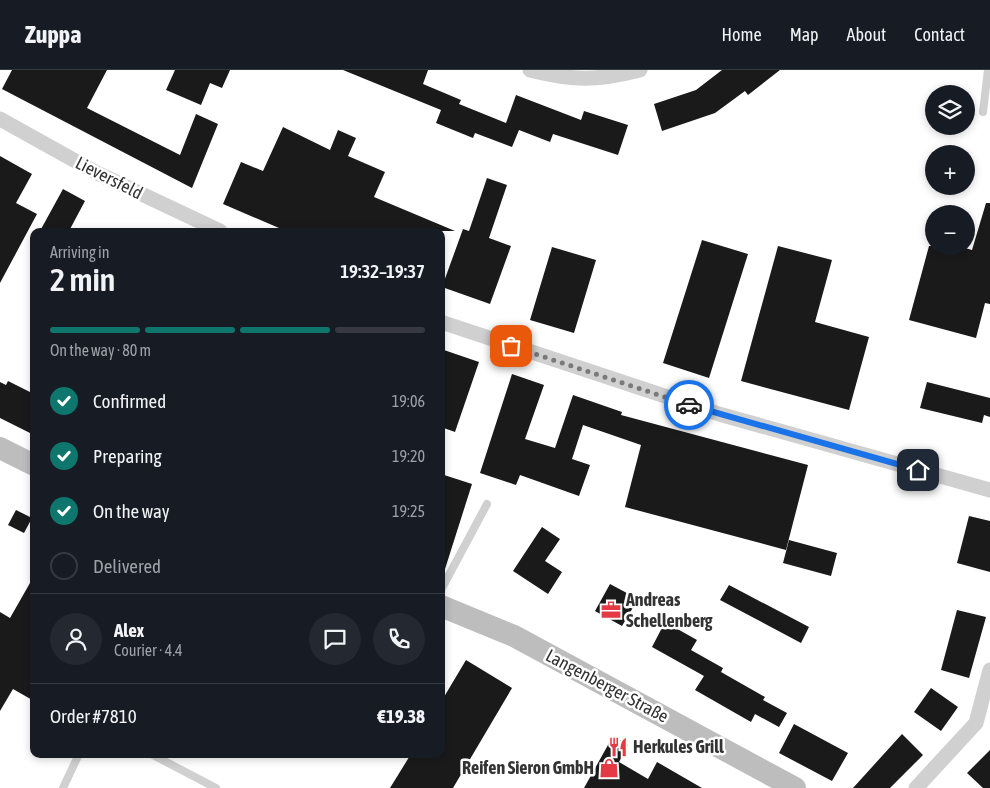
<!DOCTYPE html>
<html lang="en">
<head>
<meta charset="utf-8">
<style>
  :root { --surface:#171b24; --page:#242831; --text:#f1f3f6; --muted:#9ea1a6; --line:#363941; --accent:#0f766e }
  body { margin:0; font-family:"Asap Condensed",sans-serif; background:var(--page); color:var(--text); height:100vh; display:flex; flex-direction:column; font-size:19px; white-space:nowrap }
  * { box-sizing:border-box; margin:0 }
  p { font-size:16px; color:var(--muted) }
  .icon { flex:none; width:28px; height:28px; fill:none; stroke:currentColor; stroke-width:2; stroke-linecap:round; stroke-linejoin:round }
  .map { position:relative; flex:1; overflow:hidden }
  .sheet { position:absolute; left:30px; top:158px; width:415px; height:530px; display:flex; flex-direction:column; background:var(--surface); border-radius:10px; box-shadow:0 2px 8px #0003 }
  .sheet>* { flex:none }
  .fabs { position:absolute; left:925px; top:15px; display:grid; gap:10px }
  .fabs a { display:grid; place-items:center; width:50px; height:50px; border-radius:50%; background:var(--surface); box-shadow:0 2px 8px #0003; font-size:25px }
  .pin { position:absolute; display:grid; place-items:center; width:42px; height:42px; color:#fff; margin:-21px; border-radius:10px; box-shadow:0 2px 8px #0006 }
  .courier { position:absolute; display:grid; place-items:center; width:50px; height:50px; margin:-25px; border:4px solid #1a73e8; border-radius:50%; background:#fff; color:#222; box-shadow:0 1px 6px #0007 }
  .head em { font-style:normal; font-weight:600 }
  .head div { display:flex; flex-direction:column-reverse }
  .head { display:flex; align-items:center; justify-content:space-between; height:85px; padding:0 20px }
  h1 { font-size:32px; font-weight:600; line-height:38px }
  .bar { display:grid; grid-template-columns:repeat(4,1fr); gap:8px 5px; align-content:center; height:60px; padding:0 20px }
  .bar i { height:6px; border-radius:4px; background:var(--line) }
  .bar .selected { background:var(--accent) }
  .bar p { grid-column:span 4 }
  .line { display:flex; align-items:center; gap:12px; padding:0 20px; border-top:1px solid var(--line) }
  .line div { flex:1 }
  .round { display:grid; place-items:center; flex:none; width:52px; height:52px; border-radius:26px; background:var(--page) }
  ol { padding:0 20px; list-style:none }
  li { display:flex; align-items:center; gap:15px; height:55px }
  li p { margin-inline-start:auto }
  li .icon { padding:5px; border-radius:50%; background:var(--accent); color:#fff; stroke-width:4 }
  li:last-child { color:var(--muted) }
  li i { width:28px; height:28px; border:2px solid var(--line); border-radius:50% }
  header { display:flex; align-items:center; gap:30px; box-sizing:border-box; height:70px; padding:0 25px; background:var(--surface); border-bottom:1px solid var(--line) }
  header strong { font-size:24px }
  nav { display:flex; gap:28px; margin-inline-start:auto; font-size:18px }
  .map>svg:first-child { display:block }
  .building { fill:#1a1a1a }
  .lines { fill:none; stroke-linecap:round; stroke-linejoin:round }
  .lane { stroke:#d0d0d0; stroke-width:8 }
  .street { stroke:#d0d0d0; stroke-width:15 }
  .secondary { stroke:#bdbdbd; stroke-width:22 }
  .done { stroke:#7a7a7a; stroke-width:5; stroke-dasharray:0 9 }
  .route { stroke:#1a73e8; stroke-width:6 }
  .labels { text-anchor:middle; stroke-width:5; stroke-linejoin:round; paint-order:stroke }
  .street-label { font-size:18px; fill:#333; stroke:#fff }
  .poi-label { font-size:18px; font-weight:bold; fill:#333; stroke:#fff; text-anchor:start }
</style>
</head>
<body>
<header>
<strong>Zuppa</strong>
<nav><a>Home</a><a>Map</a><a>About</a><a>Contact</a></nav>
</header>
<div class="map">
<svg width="990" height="718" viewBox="0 0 990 718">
  <rect width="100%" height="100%" fill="#fff"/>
  <path class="building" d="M12 0H107L87 38 180 85 196 44 218 54 192 118 2 19Z
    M175 0H230L222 18 210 13 201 35 166 20Z
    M343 0H428L423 14 461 30 459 34 506 53 516 25 581 50 584 41 628 55 618 85 553 64 550 72 519 60 512 77 475 63 473 68 436 53 441 40Z
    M722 0H780L748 25 745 21 715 43 662 61 654 34 696 20Z
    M283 57 330 80 338 60 356 68 348 86 385 102 374 127 455 161H286L223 134 241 92 263 101Z
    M0 86 32 104 16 133 37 144 0 213Z
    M487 108 507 115 489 168 511 176 490 234 442 217 463 159 469 161Z
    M63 119 85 131 69 161H40Z
    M986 133H990V234L985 233 976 268 909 250 929 176H958L972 180Z
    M702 170 748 184 709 308 663 293Z
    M778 176 832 190 815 252 869 267 849 340 741 311Z
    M552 177 596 190 574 263 530 250Z
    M441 279 479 292 455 362 441 357Z
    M512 304 544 315 525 369 555 378 573 325 622 342 621 345 808 395 786 480 625 437 641 375 583 355 572 389 590 395 579 426 520 405 516 415 480 403Z
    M8 311 34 324V365L0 348V312L6 315Z
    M927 312 990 328V347L984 345 982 353 920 338Z
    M441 404 472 414 445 499H441Z
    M16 440 32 448 24 463 8 455Z
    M969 446 990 451V502L957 493Z
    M542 457 560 469 545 491 562 502 548 524 513 501Z
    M789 470 837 483 831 506 783 493Z
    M34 506V631L13 619 0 641V542L10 548Z
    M610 514 638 529 622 556 595 541Z
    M729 515 809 557 801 573 720 530Z
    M957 540 986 547 969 608 941 600Z
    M665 552 697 570 691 580 723 598 721 602 765 627 763 630 787 643 779 657 755 644 751 652 695 620 704 606 652 577Z
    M466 590 512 618 453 718H390L411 684H441V632Z
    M931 618 958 637 941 661 914 642Z
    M794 654 848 683 832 711 779 683Z
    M902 664 923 685 890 718H853Z
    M613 666 628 675 619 692 648 709 657 692 702 718H584Z
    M990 680V718H983L967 703Z"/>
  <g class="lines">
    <path class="lane" d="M983 42 988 0
      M441 520 487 434
      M151 684 216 718
      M63 718 79 684"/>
    <path class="street" d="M530 0C573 11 597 11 640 0
      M0 49 97 103 220 161
      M441 252 719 344 990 420
      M916 718 976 653 990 600"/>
    <path class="secondary" d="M0 378 34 395
      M441 536 514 566 795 718"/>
  </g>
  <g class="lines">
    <path class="done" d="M511 276 689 335"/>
    <path class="route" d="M689 335 918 400"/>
  </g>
  <defs>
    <symbol id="office-bare" viewBox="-9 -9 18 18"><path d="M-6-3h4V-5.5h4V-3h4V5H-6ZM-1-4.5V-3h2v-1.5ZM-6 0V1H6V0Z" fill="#e63946" stroke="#fff" stroke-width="2.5" paint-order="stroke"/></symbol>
    <symbol id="restaurant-bare" viewBox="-9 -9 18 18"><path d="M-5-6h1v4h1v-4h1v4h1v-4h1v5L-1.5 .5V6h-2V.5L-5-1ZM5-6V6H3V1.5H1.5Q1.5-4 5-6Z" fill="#e63946" stroke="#fff" stroke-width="2.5" paint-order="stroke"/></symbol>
    <symbol id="shop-bare" viewBox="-9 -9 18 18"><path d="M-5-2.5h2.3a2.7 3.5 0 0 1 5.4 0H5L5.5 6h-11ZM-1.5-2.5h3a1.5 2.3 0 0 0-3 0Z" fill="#e63946" stroke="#fff" stroke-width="2.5" paint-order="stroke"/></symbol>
  </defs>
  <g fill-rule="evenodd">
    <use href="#office-bare" x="597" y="526" width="28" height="28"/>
    <use href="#restaurant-bare" x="604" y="663" width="28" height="28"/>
    <use href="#shop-bare" x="595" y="684" width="28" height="28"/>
  </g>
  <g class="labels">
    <g class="street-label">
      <text transform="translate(109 108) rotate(27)" y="6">Lieversfeld</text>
      <text transform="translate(607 616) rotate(28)" y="6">Langenberger Straße</text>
    </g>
    <g class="poi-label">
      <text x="626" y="536">Andreas<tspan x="626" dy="21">Schellenberg</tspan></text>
      <text x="633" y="683">Herkules Grill</text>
      <text x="594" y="704" text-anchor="end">Reifen Sieron GmbH</text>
    </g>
  </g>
</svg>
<div class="fabs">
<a><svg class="icon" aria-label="layers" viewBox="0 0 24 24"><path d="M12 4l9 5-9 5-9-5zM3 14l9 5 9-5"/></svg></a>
<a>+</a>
<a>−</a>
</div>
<div class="pin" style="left:511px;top:276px;background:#ea580c"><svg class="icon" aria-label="bag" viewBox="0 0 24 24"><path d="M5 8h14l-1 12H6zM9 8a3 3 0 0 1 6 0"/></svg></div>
<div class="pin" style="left:918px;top:400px;background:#1f2937"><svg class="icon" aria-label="home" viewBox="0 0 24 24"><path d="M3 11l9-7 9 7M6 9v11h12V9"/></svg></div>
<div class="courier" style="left:689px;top:335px"><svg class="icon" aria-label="car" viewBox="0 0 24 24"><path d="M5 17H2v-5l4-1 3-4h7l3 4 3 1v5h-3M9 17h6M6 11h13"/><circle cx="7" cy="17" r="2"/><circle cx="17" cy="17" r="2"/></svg></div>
<section class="sheet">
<div class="head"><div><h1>2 min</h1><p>Arriving in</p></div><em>19:32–19:37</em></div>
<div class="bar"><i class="selected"></i><i class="selected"></i><i class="selected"></i><i></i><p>On the way · 80 m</p></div>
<ol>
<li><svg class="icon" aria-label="check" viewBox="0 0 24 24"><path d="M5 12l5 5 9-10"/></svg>Confirmed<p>19:06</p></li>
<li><svg class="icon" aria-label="check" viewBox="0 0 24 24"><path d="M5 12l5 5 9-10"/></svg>Preparing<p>19:20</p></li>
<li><svg class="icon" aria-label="check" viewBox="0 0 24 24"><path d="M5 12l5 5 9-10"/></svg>On the way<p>19:25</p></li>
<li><i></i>Delivered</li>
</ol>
<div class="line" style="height:90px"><a class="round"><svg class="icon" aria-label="person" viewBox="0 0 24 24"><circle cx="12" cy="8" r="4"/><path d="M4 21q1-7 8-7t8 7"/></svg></a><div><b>Alex</b><p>Courier · 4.4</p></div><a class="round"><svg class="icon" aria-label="chat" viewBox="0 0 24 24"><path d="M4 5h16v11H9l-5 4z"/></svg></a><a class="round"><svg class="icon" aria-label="phone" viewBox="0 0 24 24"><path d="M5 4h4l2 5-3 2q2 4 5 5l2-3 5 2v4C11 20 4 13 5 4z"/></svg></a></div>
<div class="line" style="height:65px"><div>Order #7810</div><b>€19.38</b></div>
</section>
</div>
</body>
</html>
